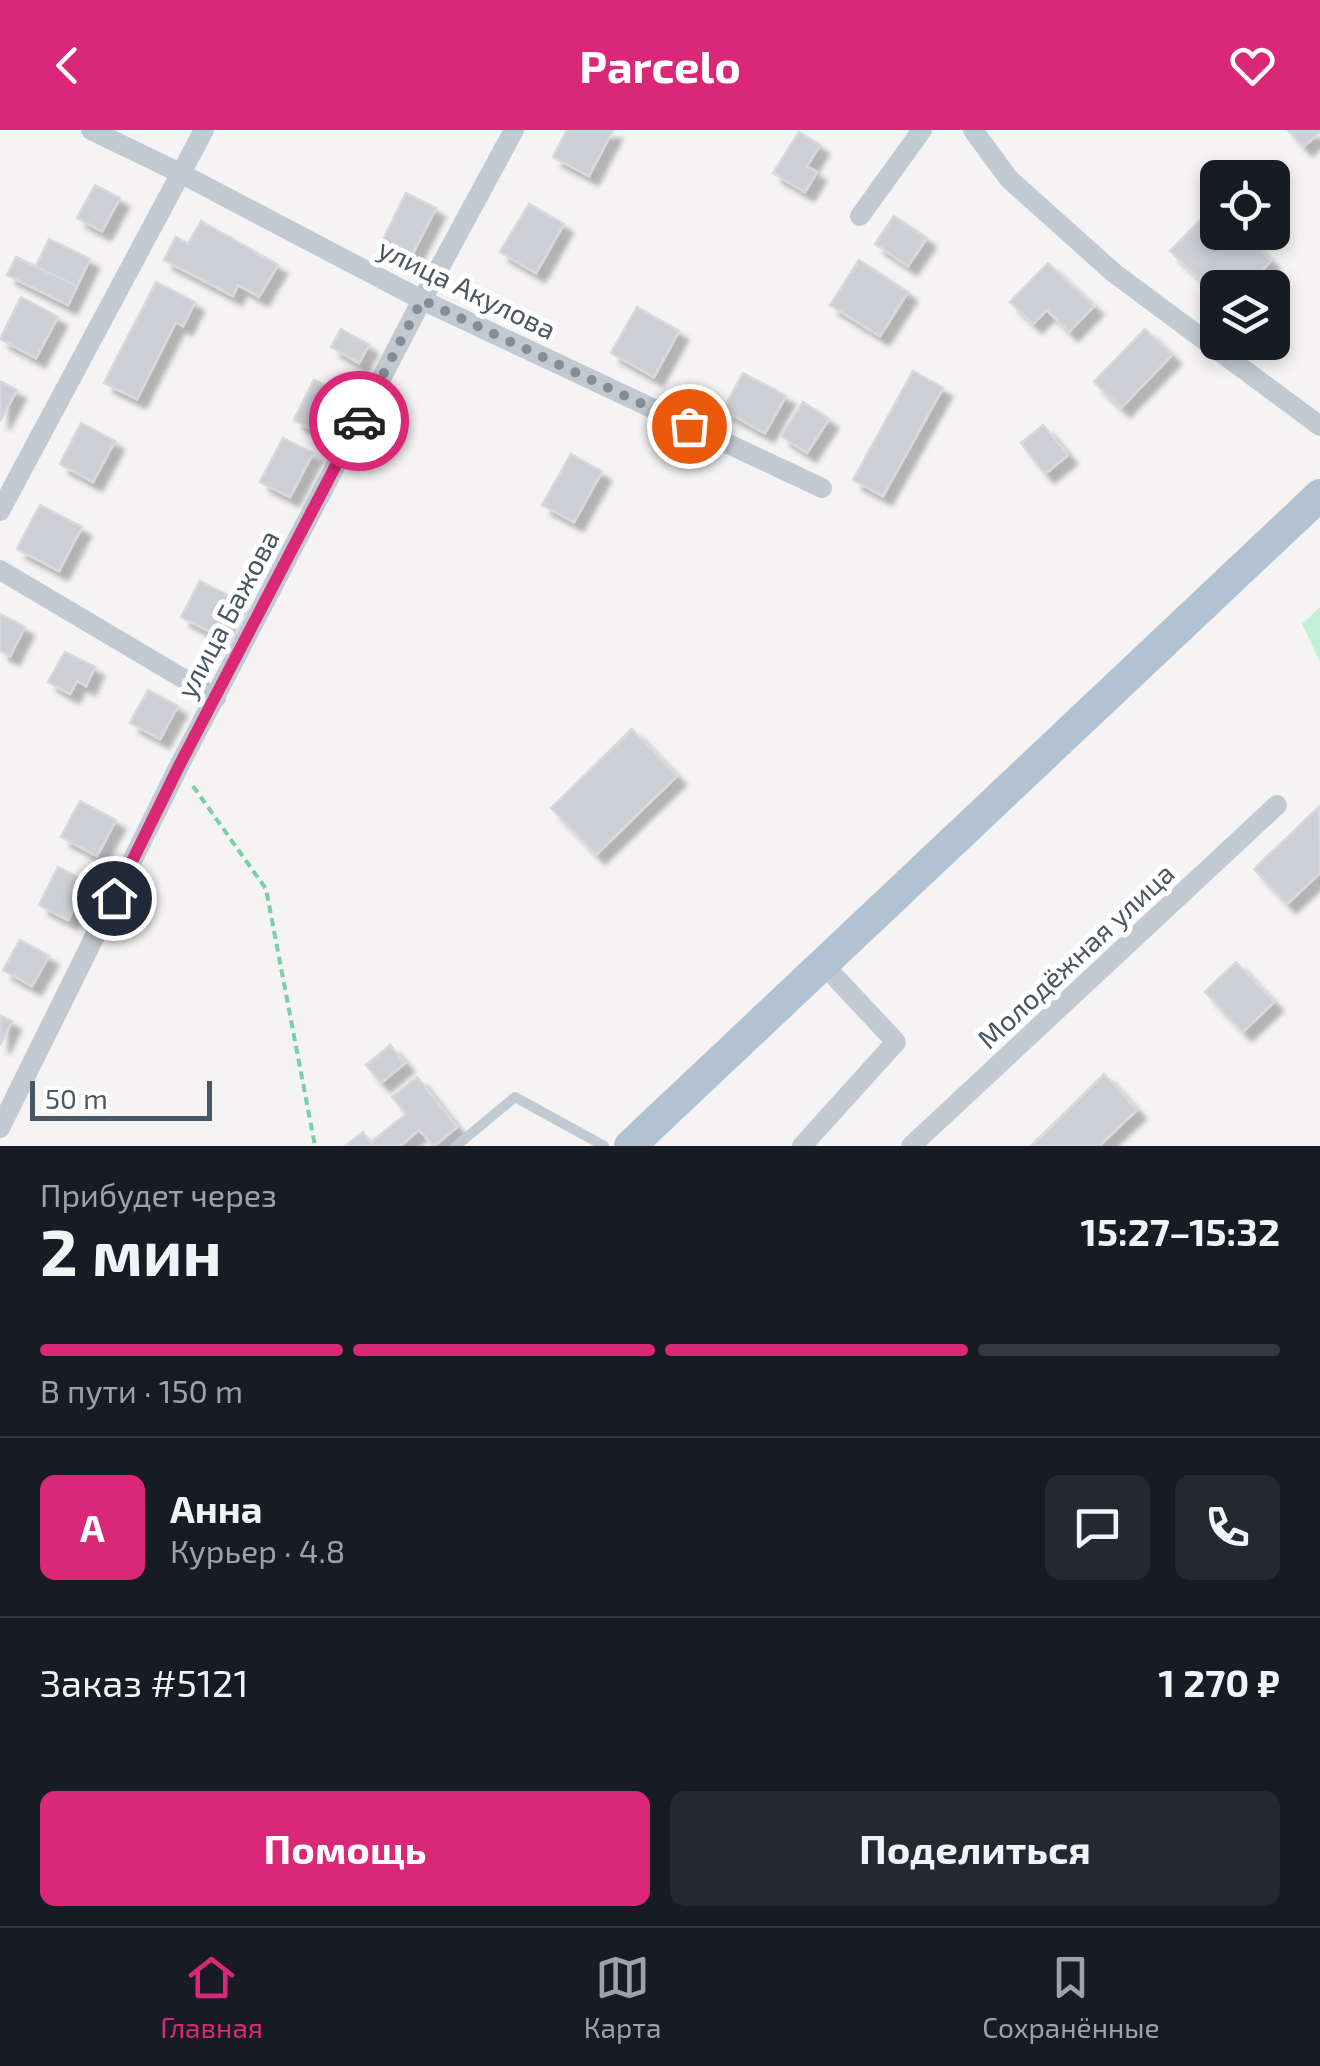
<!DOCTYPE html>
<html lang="ru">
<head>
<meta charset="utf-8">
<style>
  :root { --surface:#171b24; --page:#242831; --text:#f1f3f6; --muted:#9ea1a6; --line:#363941; --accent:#db2777 }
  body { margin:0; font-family:"Exo 2",sans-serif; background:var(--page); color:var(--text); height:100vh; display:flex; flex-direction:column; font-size:38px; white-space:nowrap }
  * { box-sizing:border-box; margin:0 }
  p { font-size:32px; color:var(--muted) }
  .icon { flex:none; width:55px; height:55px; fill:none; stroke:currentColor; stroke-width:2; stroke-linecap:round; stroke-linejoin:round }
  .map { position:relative; height:1016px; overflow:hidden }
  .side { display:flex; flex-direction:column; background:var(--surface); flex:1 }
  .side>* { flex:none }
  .tools { position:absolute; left:1200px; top:30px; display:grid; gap:20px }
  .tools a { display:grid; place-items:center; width:90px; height:90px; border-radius:15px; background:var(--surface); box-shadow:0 5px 15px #0003; font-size:50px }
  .scale { position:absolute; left:30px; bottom:25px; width:182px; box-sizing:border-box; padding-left:10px; border:5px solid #4a5661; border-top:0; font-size:28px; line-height:35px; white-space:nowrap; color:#4a5661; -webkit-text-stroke:8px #fff; paint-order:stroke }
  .pin { position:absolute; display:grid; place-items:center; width:85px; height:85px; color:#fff; margin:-42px; border:5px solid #fff; border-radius:50%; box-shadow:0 2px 10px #0007 }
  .courier { position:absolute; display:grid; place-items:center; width:100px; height:100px; margin:-50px; border:8px solid #db2777; border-radius:50%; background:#fff; color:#222; box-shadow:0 2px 12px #0007 }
  .head em { font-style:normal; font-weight:700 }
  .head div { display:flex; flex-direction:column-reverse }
  .head { display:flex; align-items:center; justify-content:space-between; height:170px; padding:0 40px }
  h1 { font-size:65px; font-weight:700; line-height:75px }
  .bar { display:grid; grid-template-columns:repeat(4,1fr); gap:15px 10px; align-content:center; height:120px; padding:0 40px }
  .bar i { height:12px; border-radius:8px; background:var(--line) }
  .bar .current { background:var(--accent) }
  .bar p { grid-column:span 4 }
  .line { display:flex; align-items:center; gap:25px; padding:0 40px; border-top:2px solid var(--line) }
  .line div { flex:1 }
  .round { display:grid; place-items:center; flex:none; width:105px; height:105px; border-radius:15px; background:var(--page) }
  .action { display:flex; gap:20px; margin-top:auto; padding:20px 40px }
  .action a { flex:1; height:115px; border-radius:15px; background:var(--accent); color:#fff; font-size:40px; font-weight:700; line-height:115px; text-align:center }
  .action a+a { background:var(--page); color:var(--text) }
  header { display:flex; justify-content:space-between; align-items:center; height:130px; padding:0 40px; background:var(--accent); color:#fff; font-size:45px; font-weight:700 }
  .dock { display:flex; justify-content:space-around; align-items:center; height:140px; border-top:2px solid var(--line); background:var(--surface); font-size:28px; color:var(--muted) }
  .dock a { display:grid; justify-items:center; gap:5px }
  .dock .current { color:var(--accent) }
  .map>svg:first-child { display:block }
  .green { fill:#c3f1d5 }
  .building { fill:#cdcfd5; stroke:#d7d9de; stroke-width:2.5; filter:url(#shadow) }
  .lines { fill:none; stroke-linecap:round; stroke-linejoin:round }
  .path { stroke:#7ad0a6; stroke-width:4; stroke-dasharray:8 5; stroke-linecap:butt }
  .service { stroke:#c1cad2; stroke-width:10 }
  .minor { stroke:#c1cad2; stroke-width:20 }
  .primary { stroke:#b3c2d1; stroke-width:32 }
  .done { stroke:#868d94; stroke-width:10; stroke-dasharray:0 18 }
  .route { stroke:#db2777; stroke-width:12 }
  .labels { text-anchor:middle; stroke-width:10; stroke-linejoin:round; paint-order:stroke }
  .street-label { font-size:28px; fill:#4a5661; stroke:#fff }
</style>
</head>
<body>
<header><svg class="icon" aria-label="back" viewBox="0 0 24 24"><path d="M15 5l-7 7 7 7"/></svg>Parcelo<svg class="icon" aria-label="heart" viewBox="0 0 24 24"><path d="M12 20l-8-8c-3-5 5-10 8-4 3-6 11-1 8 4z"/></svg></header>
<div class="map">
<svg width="1320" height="1016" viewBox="0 0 1320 1016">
  <defs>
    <filter id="shadow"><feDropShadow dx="9" dy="9" stdDeviation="2.5" flood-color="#0004"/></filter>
  </defs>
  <rect width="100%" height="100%" fill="#f5f3f3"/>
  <path class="green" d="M1320 477V532L1302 494Z"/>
  <path class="building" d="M567 0H613L589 46 553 27Z
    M1288 0H1320V2L1303 17Z
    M799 2 820 15 807 36 817 42 805 62 773 43Z
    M95 55 120 68 102 101 77 88Z
    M406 63 436 78 411 127 382 112Z
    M529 74 564 94 536 143 500 122Z
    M1214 76 1218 79V102H1242L1271 131 1245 158H1218V166L1170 121Z
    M894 86 927 108 908 136 875 114Z
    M201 91 278 135 259 167 238 155 233 166 164 130 176 107 188 114Z
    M49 109 90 129 77 156 36 136Z
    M16 127 77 156 68 175 7 145Z
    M859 130 908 162 880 206 830 175Z
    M1048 133 1094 176 1069 202 1047 180 1033 194 1010 172Z
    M156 152 195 172 183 196 176 192 137 269 104 253Z
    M21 167 58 187 36 228 0 209Z
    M637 177 679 201 654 247 611 223Z
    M341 199 369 215 359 233 331 217Z
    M1145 199 1172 225 1121 278 1094 252Z
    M913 241 943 258 883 366 853 350Z
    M743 243 786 266 765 303 723 280Z
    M314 250 341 263 321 304 294 290Z
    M0 251 17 260 0 291Z
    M803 272 829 289 807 323 781 306Z
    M81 293 115 311 93 352 60 334Z
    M1043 295 1068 325 1045 344 1021 313Z
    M283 308 313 323 290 367 260 352Z
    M571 324 602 342 574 392 542 375Z
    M40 375 82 397 59 441 17 419Z
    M200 451 237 470 218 506 181 487Z
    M0 484 25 497 10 526 0 521Z
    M65 522 95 537 86 556 77 551 70 564 48 552Z
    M148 560 178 576 160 609 130 593Z
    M632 599 677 646 596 725 551 678Z
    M80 671 116 690 97 726 61 707Z
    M1319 677 1320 743 1287 774 1254 739Z
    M58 737 87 752 68 790 39 775Z
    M20 810 49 826 32 856 3 840Z
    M1236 832 1274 872 1243 902 1205 862Z
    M0 885 12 891 0 915Z
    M390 915 405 933 381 953 366 935Z
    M1104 944 1137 980 1099 1016H1031Z
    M417 947 457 997 434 1016 419 1000 400 1016H374L371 1012 406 984 392 967Z
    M363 1002 374 1016H345Z"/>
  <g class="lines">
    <path class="path" d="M193 656 266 759 315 1016"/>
    <path class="service" d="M456 1016 515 967 604 1016"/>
    <path class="minor" d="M91 0 180 43 422 170 822 358
      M973 0 1009 49 1114 143 1320 296
      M860 86 922 0
      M0 381 204 0
      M0 440 216 568
      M0 998 179 636 422 170 514 0
      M802 1016 896 912 823 834
      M911 1016 1277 675"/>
    <path class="primary" d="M630 1016 1320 365"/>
  </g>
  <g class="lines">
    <path class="done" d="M359 291 422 170 689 296"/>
    <path class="route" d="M114 768 179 636 359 291"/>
  </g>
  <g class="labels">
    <g class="street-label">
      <text transform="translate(467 159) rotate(26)" y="10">улица Акулова</text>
      <text transform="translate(228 484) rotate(-62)" y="10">улица Бажова</text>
      <text transform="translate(1076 826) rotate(-43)" y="10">Молодёжная улица</text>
    </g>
  </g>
</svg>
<div class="tools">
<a><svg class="icon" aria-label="locate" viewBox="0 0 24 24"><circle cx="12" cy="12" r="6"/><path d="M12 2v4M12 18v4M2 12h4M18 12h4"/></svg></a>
<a><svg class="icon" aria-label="layers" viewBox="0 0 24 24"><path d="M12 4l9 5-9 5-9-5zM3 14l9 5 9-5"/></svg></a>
</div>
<div class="scale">50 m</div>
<div class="pin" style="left:689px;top:296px;background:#ea580c"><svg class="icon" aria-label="bag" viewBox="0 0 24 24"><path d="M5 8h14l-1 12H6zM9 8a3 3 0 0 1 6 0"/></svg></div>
<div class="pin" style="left:114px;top:768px;background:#1f2937"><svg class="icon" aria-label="home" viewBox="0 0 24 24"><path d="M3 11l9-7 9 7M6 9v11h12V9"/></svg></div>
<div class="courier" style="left:359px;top:291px"><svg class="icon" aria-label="car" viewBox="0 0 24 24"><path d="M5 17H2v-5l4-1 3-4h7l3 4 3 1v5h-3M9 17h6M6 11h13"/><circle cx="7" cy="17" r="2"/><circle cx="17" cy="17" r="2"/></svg></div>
</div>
<section class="side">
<div class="head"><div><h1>2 мин</h1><p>Прибудет через</p></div><em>15:27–15:32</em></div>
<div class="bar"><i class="current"></i><i class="current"></i><i class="current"></i><i></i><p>В пути · 150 m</p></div>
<div class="line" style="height:180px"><b class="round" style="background:var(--accent);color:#fff">А</b><div><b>Анна</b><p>Курьер · 4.8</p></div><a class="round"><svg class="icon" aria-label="chat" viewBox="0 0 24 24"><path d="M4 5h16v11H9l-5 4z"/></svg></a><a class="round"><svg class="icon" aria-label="phone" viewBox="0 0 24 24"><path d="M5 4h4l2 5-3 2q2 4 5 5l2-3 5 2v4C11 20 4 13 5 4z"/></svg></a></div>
<div class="line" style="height:130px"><div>Заказ #5121</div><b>1 270 ₽</b></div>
<div class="action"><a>Помощь</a><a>Поделиться</a></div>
</section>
<nav class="dock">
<a class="current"><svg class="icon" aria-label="home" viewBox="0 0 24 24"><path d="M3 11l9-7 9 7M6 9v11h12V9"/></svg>Главная</a>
<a><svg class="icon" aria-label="map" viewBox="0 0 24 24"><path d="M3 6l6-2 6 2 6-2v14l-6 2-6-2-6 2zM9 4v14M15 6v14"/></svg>Карта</a>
<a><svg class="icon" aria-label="saved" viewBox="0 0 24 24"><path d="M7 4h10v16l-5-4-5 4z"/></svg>Сохранённые</a>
</nav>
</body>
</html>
